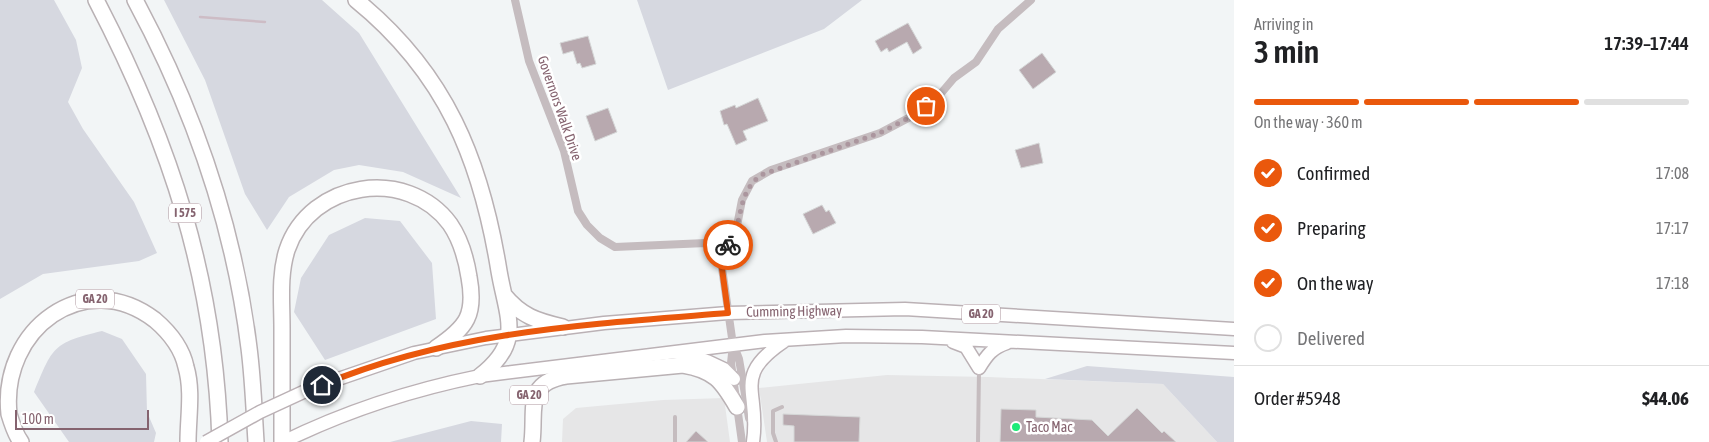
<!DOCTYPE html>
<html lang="en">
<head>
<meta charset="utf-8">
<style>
  :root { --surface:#fff; --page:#f6f6f6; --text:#202124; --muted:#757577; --line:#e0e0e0; --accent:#ea580c }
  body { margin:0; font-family:"Asap Condensed",sans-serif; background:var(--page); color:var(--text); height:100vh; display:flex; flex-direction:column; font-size:19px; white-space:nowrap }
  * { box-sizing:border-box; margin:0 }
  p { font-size:16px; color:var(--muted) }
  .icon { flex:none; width:28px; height:28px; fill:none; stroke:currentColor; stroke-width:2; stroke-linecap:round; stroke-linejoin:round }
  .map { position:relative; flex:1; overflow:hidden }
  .drawer { display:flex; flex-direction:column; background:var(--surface); width:475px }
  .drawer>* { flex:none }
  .scale { position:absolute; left:15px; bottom:12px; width:134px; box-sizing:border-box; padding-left:5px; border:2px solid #85636f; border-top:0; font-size:14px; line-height:18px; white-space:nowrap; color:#85636f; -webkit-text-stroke:4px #fff; paint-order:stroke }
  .pin { position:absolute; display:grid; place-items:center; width:42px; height:42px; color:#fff; margin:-21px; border:2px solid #fff; border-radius:50%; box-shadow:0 1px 5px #0007 }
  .courier { position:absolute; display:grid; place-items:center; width:50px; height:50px; margin:-25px; border:4px solid #ea580c; border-radius:50%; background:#fff; color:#222; box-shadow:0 1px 6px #0007 }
  .head em { font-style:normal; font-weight:600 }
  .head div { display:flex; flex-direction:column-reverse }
  .head { display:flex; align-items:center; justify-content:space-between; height:85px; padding:0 20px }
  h1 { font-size:32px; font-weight:600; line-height:38px }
  .bar { display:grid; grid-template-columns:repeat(4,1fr); gap:8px 5px; align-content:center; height:60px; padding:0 20px }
  .bar i { height:6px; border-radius:4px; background:var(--line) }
  .bar .selected { background:var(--accent) }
  .bar p { grid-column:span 4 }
  .line { display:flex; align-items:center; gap:12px; padding:0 20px; border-top:1px solid var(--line) }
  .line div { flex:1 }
  ol { padding:0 20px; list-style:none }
  li { display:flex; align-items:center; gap:15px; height:55px }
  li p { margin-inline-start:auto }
  li .icon { padding:5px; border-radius:50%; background:var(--accent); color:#fff; stroke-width:4 }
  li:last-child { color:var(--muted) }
  li i { width:28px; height:28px; border:2px solid var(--line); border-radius:50% }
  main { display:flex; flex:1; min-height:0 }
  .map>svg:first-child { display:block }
  .built { fill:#e6e6e7 }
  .green { fill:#d6d8e0 }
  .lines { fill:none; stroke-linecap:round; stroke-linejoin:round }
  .stream { stroke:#cdbcc5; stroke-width:2.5 }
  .building { fill:#b8a9af; stroke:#d5d7d7 }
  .primary-casing { stroke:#bbb1b5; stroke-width:15 }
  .highway-casing { stroke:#b9b1b4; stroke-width:18 }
  .lane { stroke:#c5bcbf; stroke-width:4 }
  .street { stroke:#c5bcbf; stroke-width:8 }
  .primary { stroke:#fff; stroke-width:12 }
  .highway { stroke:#fff; stroke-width:15 }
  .primary-bridge-casing { stroke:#bbb1b5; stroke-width:15; stroke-linecap:butt }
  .primary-bridge { stroke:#fff; stroke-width:12 }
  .done { stroke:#ab969e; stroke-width:5; stroke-dasharray:0 9 }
  .route { stroke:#ea580c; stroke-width:6 }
  .poi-dot { fill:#1deb78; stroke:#fff; stroke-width:2 }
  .labels { text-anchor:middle; stroke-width:5; stroke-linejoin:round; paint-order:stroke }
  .shield { fill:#fff; stroke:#aa929a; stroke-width:1 }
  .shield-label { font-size:12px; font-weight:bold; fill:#85636f }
  .street-label { font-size:14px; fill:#85636f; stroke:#fff }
  .poi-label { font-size:14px; fill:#85636f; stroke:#fff; text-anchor:start }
</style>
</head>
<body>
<main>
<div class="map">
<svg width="1234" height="442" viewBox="0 0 1234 442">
  <rect width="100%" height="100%" fill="#f2f5f6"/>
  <path class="built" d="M887 375 988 377 1163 384 1217 442H767L759 388Z
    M724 398 730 442H562L563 419 576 408 663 400Z"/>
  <path class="green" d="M0 0H54L76 40 82 68 68 102 83 129 134 202 157 253 139 261 43 274 0 299Z
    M164 0H322L359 33 461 198 403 172 359 165 334 170 289 197 267 230 245 194 205 80Z
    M637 0H862L824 29 668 90Z
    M365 218 400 221 432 263 436 319 325 360 294 312 301 278 329 235Z
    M102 331 122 339 146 374 147 412 156 433 154 442H69L34 392C53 347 52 343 102 331Z
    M1087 366 1234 377V442H1217L1163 384 1045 379Z
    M471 421 502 424 501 442H390Z"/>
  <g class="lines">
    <path class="stream" d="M200 17 265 22"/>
  </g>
  <path class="building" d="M908 23 922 48 913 54 907 42 889 52 887 48 881 52 875 41Z
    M588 36 596 64 582 68 580 63 577 64 573 51 563 54 560 43Z
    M1042 53 1056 72 1033 89 1019 70Z
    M758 98 768 121 743 131 747 140 736 145 727 124 724 125 720 111 735 105 736 108Z
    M608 108 617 132 595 141 586 116Z
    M1039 143 1043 163 1021 168 1015 150Z
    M822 205 826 212 829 210 836 223 813 234 803 214Z
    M1137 408 1162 433 1164 431 1176 442H1000L1001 409 1036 410V417L1092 420 1108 436Z
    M783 414 860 417 859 442H794V426L783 425Z
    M696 431 708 442H686Z"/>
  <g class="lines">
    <defs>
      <path id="primary" d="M953 342 966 347 979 368C987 355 992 348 1007 343
        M679 353 707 361 724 369 734 379
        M312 388 414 353 486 338 604 323 728 313 905 309 1234 329
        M283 442C346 411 411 390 480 376L765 341 846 336 922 337 1234 353
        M753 442C761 390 730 377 786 340"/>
      <path id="highway" d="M96 0C171 144 215 279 220 442
        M135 0C193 108 234 226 249 348 253 379 254 410 256 442
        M356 0C446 73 481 160 499 271 507 318 524 342 480 376
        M504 295C521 316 537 321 563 327
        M21 442C15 434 12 424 9 414 0 329 85 266 155 320 169 332 182 348 186 367 193 391 188 417 188 442
        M282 442C282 404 282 366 282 328 282 302 279 275 287 250 310 181 407 166 450 224 461 240 466 258 469 277 476 315 467 327 436 348
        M532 442C536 409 524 383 566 376L683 365C714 370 722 381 737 407"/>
    </defs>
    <use href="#primary" class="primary-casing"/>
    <use href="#highway" class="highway-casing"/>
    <path class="lane" d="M675 417V442
      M776 442 773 433V411L782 407
      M978 442 979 369"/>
    <path class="street" d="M515 0 529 61 564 151 578 211 587 225 600 238 615 247 706 243 715 248 720 254 733 345 731 363 742 442
      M720 254 736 231 742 200 752 181 771 170 880 133 916 114 937 98 954 78 976 62 998 29 1031 0
      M734 346 739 359 749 418"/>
    <use href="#primary" class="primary"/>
    <use href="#highway" class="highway"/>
    <defs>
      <path id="primary-bridge" d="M206 442 260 412 312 388"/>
    </defs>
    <use href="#primary-bridge" class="primary-bridge-casing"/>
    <use href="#primary-bridge" class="primary-bridge"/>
  </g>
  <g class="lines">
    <path class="done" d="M728 245C745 221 735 195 761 175L880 133 916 114 926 106"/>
    <path class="route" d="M322 385C450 331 591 324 728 313L720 254 728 245"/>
  </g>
  <circle class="poi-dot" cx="1016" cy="427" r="5"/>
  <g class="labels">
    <g class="shield">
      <rect x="169" y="203.5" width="32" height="19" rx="4"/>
      <rect x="76" y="289.5" width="38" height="19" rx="4"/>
      <rect x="962" y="304.5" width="38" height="19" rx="4"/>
      <rect x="510" y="385.5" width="38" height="19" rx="4"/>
    </g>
    <g class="shield-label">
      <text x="185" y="217">I 575</text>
      <text x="95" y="303">GA 20</text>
      <text x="981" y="318">GA 20</text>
      <text x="529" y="399">GA 20</text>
    </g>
    <g class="street-label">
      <text transform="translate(560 108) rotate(71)" y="5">Governors Walk Drive</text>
      <text transform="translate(794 311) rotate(-1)" y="5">Cumming Highway</text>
    </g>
    <g class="poi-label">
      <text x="1026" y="432">Taco Mac</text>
    </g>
  </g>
</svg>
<div class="scale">100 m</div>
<div class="pin" style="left:926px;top:106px;background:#ea580c"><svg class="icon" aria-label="bag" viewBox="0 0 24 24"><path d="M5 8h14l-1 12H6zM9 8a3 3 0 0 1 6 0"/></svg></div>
<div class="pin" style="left:322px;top:385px;background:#1f2937"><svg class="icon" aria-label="home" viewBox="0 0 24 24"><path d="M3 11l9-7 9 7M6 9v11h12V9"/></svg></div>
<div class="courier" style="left:728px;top:245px"><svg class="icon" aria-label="bike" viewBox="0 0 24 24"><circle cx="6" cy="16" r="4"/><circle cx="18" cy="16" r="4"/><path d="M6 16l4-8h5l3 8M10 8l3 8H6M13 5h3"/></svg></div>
</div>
<section class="drawer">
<div class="head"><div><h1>3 min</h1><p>Arriving in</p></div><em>17:39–17:44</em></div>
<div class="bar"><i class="selected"></i><i class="selected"></i><i class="selected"></i><i></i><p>On the way · 360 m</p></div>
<ol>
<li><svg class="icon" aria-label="check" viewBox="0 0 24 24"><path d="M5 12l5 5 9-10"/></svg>Confirmed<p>17:08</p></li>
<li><svg class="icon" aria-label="check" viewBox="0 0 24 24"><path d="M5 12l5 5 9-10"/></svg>Preparing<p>17:17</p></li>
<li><svg class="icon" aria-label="check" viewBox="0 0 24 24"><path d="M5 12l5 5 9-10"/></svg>On the way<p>17:18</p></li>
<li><i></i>Delivered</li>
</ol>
<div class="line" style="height:65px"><div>Order #5948</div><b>$44.06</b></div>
</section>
</main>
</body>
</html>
